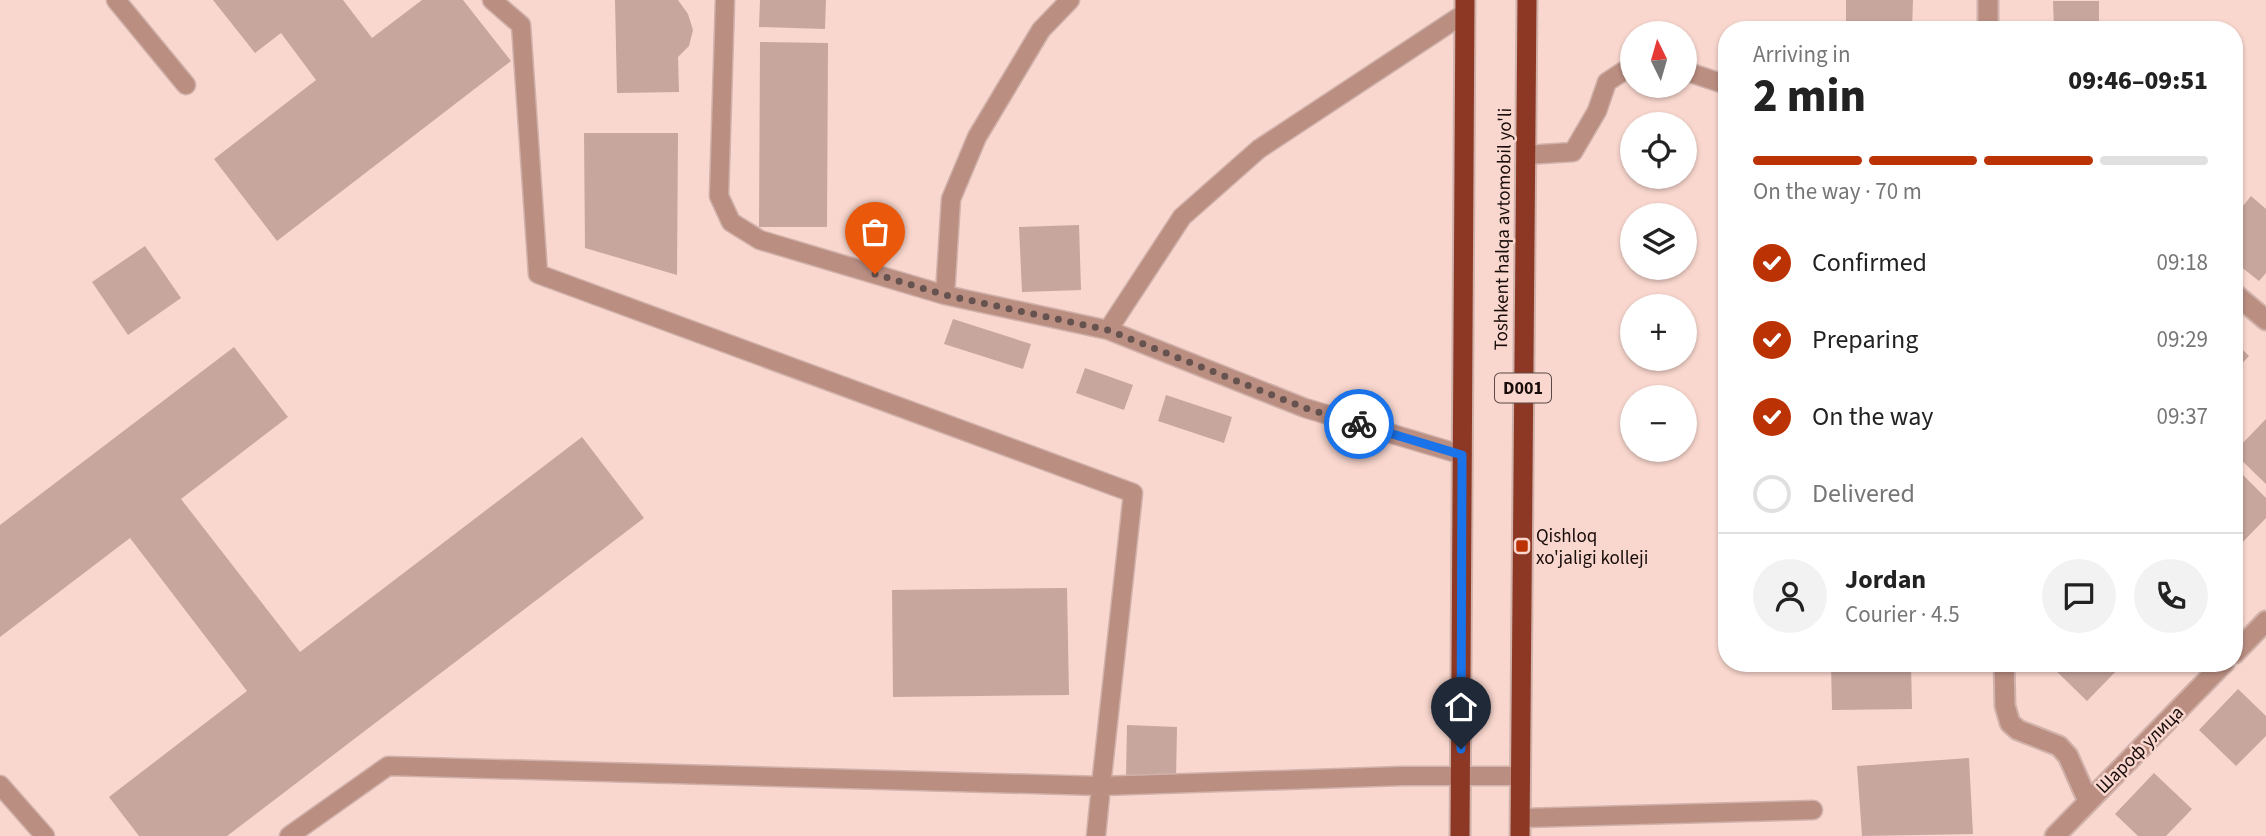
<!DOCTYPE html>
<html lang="en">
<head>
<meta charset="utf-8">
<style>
  :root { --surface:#fff; --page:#f2f2f2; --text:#222; --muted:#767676; --line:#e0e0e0; --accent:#bb3205 }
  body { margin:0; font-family:"Source Sans 3",sans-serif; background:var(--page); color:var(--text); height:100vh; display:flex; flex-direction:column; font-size:26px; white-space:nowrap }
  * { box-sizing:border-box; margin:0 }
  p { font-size:23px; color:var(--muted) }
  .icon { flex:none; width:38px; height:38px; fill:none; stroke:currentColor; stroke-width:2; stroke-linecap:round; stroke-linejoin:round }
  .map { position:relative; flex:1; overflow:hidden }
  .panel { position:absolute; left:1718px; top:21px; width:525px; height:651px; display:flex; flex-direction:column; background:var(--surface); border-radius:28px; box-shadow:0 2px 5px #0004 }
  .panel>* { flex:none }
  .needle { width:46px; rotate:355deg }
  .controls { position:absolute; left:1620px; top:21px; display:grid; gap:14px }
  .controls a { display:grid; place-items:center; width:77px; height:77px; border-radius:50%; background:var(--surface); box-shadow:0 2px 5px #0004; font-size:35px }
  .pin { position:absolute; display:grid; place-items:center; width:60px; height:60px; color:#fff; margin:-72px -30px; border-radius:50% 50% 50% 0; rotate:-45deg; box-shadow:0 0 7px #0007 }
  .pin .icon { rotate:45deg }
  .courier { position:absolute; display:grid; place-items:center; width:70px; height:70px; margin:-35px; border:5px solid #1a73e8; border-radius:50%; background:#fff; color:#222; box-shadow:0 2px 9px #0007 }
  .headline em { font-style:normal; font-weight:800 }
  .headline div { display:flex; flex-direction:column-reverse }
  .headline { display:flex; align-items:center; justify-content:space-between; height:119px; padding:0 35px }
  h1 { font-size:46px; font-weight:800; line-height:52px }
  .bar { display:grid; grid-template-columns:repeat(4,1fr); gap:10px 7px; align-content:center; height:84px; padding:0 35px }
  .bar i { height:9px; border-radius:5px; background:var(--line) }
  .bar .current { background:var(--accent) }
  .bar p { grid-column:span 4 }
  .line { display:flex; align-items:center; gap:18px; padding:0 35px; border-top:2px solid var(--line) }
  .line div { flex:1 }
  .round { display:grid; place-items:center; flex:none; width:74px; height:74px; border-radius:37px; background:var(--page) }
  ol { padding:0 35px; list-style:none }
  li { display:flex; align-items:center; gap:21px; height:77px }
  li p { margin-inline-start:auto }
  li .icon { padding:7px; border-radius:50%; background:var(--accent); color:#fff; stroke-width:4 }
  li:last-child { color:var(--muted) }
  li i { width:38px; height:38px; border:4px solid var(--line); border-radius:50% }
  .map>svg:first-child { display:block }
  .building { fill:#c6a69d }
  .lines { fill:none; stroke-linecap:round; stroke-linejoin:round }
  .service-casing { stroke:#d0b2ab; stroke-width:21 }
  .minor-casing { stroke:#d0b2ab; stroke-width:23 }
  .trunk-casing { stroke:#d0b2ab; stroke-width:23 }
  .service { stroke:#bb8e82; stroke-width:18 }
  .minor { stroke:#bb8e82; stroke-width:19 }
  .trunk { stroke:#8c3824; stroke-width:19 }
  .done { stroke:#66534f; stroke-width:7; stroke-dasharray:0 12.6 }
  .route { stroke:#1a73e8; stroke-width:9 }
  .poi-dot { fill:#bb3205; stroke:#f9d7ce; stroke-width:2.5 }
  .labels { text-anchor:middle; stroke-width:5; stroke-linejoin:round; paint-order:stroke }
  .shield { fill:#f9d7ce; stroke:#5b4945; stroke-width:2 }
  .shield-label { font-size:18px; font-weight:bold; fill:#170c0a }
  .street-label { font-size:19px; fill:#170c0a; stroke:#f9d7ce }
  .poi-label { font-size:19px; fill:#170c0a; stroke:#f9d7ce; text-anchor:start }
</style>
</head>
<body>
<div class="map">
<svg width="2266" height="836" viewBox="0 0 2266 836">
  <rect width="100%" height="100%" fill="#f9d7ce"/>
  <path class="building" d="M213 0H343L372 38 422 0H463L511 61 277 241 214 159 316 80 281 33 255 53Z
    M615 0H678L688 14 693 30 689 46 678 57 679 92 617 93Z
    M760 0H826L825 29 759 27Z
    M1846 0H1913L1912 30H1846Z
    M2053 1H2099V30H2054Z
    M760 42 828 43 827 227H759Z
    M584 133H678L677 275 585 248Z
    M2251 196 2266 209V273L2259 281 2235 262V216Z
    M1079 225 1081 290 1022 292 1019 227Z
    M145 246 181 298 128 335 92 282Z
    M953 319 1031 344 1023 369 944 344Z
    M2235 342 2249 356 2235 371Z
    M234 347 288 417 181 499 300 652 582 437 644 518 227 836H139L109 797 247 691 130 538 0 637V525Z
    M1085 368 1133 385 1124 410 1076 393Z
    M1166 395 1232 417 1224 443 1158 421Z
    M2266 419V484L2235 454V451Z
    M2235 467 2266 498V518L2235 550Z
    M1067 588 1069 695 893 697 892 590Z
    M1831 663H1911L1912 709 1832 710Z
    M2048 663H2124L2087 701Z
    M2238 689 2266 716V736L2236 766 2199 730Z
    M1127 725 1177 727 1176 780 1126 778Z
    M1969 758 1973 834 1862 836 1857 766Z
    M2154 773 2192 809 2166 836H2138L2115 814Z"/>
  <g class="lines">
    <defs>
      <path id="service" d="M116 0 186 85
        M725 0 719 196 731 222 760 240 945 295 1108 330 1305 408 1463 455
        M1685 71 1727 85
        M1526 155 1573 152 1597 111 1607 82 1633 65
        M945 295 951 199 977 137 1041 30 1070 0
        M1108 330 1182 217 1259 149 1465 13
        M0 785 45 836
        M1520 818 1813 810
        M289 836 388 766 1101 786 1133 493 538 274 521 25 492 0
        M1096 836 1101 786 1402 776H1520"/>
      <path id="minor" d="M1988 0V30
        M2235 294 2266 320
        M2235 653 2266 621
        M2004 663 2005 706 2010 723 2018 730 2059 746 2068 756 2088 801
        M2055 836 2224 663"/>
      <path id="trunk" d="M1460 836 1465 0
        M1520 836 1527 0"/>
    </defs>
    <use href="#service" class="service-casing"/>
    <use href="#minor" class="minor-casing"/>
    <use href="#trunk" class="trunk-casing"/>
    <use href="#service" class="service"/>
    <use href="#minor" class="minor"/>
    <use href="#trunk" class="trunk"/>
  </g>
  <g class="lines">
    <path class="done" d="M875 274 945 295 1108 330 1305 408 1359 424"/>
    <path class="route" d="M1359 424 1462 455 1461 749"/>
  </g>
  <rect class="poi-dot" x="1515" y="539" width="14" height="14" rx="3.5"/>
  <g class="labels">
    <rect class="shield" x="1495" y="373.5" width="56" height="29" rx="5"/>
    <g class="shield-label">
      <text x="1523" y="394">D001</text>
    </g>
    <g class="street-label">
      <text transform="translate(1502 229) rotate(-89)" y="7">Toshkent halqa avtomobil yo'li</text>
      <text transform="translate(2139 749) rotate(-45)" y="7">Шароф улица</text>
    </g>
    <g class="poi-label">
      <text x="1536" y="542">Qishloq<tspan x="1536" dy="22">xo'jaligi kolleji</tspan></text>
    </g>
  </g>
</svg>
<div class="controls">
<a><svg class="needle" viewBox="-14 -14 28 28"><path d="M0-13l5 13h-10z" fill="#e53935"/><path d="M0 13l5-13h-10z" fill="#767676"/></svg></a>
<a><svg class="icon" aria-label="locate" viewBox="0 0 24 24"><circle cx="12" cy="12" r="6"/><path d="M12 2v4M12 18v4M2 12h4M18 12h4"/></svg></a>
<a><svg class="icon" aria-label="layers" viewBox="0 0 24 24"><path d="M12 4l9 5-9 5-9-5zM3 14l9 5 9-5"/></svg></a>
<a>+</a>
<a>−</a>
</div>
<div class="pin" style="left:875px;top:274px;background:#ea580c"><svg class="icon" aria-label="bag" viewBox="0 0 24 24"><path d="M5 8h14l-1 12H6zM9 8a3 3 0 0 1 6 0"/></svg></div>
<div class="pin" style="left:1461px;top:749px;background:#1f2937"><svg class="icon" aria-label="home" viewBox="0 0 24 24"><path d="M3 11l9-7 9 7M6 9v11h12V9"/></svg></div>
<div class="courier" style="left:1359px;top:424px"><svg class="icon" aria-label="bike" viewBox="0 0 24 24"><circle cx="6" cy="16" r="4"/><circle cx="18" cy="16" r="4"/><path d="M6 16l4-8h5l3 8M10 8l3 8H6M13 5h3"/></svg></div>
<section class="panel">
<div class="headline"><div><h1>2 min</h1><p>Arriving in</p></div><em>09:46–09:51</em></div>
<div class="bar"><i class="current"></i><i class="current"></i><i class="current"></i><i></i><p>On the way · 70 m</p></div>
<ol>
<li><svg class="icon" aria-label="check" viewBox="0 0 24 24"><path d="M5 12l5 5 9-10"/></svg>Confirmed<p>09:18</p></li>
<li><svg class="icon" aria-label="check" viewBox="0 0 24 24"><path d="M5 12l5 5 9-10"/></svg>Preparing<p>09:29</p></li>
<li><svg class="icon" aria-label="check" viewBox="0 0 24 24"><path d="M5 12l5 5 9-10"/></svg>On the way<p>09:37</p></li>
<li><i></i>Delivered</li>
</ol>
<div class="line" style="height:126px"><a class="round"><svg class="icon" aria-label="person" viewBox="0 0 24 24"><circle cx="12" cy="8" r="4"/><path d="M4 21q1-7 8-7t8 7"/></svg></a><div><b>Jordan</b><p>Courier · 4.5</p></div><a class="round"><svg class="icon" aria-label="chat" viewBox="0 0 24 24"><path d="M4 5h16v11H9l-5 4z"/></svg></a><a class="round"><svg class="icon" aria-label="phone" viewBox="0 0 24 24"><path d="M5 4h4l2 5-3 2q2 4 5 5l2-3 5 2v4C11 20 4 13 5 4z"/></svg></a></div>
</section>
</div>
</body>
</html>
